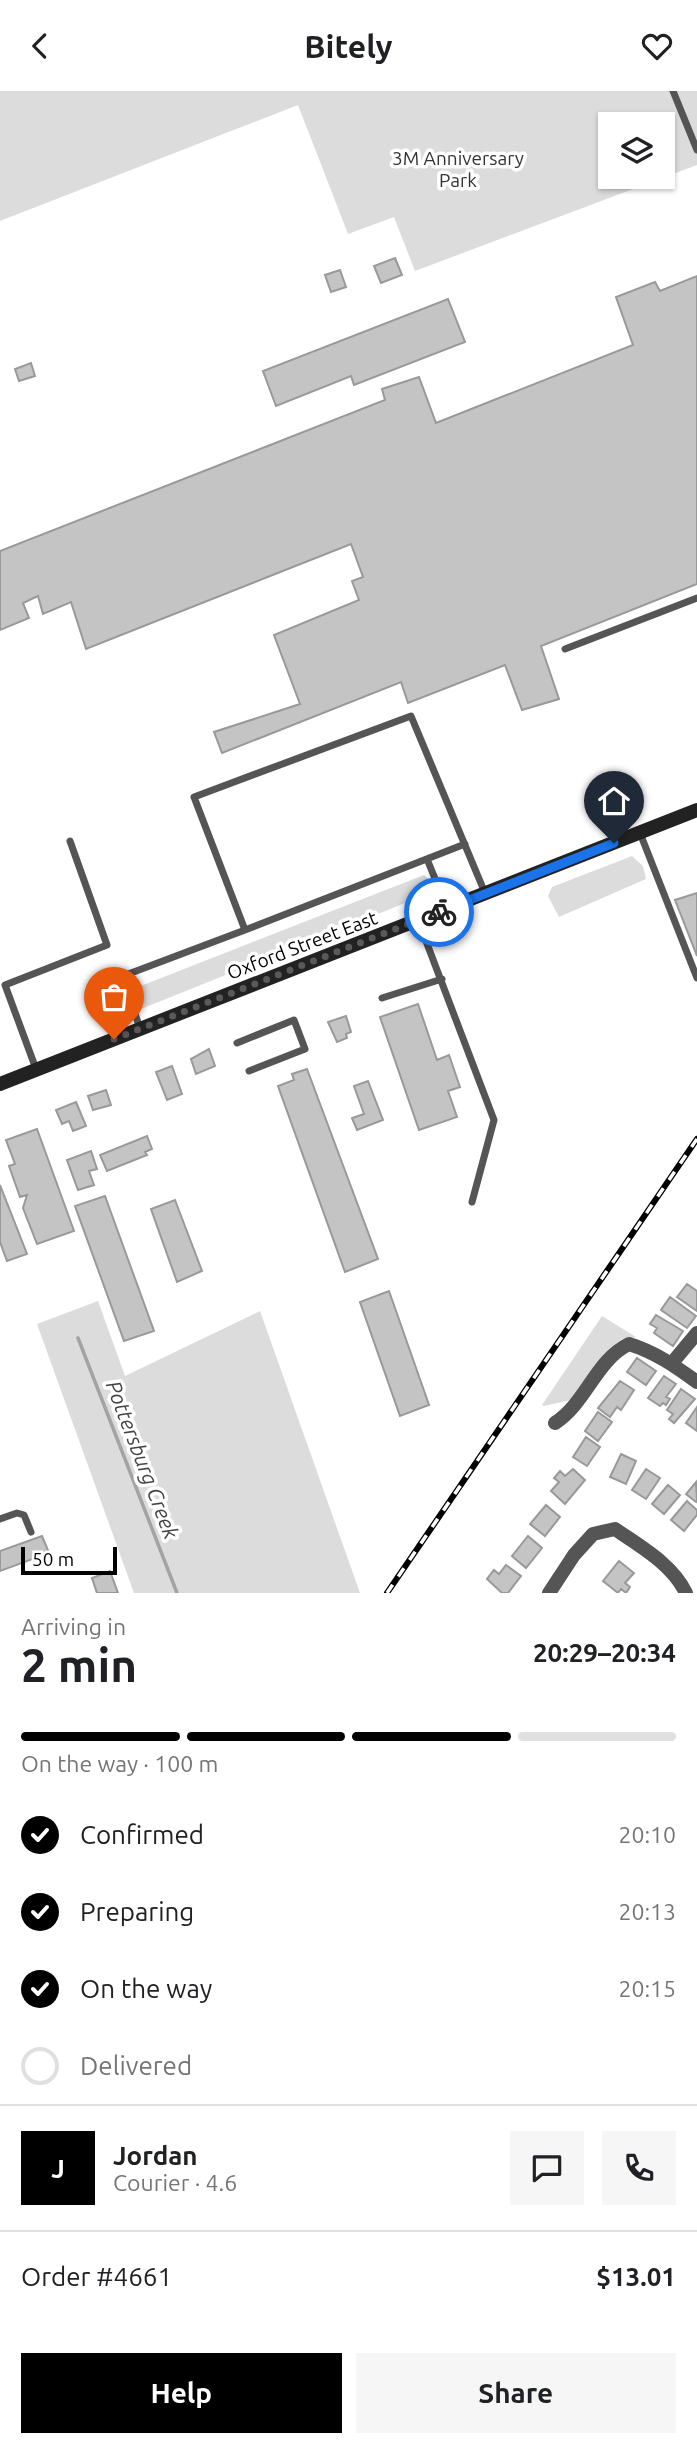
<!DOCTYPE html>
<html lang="en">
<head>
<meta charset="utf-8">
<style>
  :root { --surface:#fff; --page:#f6f6f6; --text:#202124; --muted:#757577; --line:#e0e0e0; --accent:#000 }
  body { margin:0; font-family:Ubuntu,sans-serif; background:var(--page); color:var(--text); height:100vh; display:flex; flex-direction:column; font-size:26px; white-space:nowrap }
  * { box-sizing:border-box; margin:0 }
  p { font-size:23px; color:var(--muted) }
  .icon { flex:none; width:38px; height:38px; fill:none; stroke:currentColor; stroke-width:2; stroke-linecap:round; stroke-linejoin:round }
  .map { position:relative; height:1502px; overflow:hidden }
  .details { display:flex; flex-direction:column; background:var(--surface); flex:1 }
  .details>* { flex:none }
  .fabs { position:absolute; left:598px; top:21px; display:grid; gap:14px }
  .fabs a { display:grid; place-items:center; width:77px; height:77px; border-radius:0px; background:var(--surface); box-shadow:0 2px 5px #0004; font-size:35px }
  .scale { position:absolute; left:21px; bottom:18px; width:96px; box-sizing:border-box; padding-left:7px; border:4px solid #000; border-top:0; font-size:19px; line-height:24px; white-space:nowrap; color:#000; -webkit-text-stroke:5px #fff; paint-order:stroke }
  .pin { position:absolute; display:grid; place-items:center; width:60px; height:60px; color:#fff; margin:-72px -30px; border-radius:50% 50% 50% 0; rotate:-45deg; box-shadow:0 0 7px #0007 }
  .pin .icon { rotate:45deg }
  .courier { position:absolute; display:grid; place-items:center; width:70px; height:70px; margin:-35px; border:5px solid #1a73e8; border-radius:50%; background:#fff; color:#222; box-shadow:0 2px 9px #0007 }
  .summary em { font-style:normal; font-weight:600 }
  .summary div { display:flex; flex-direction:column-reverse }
  .summary { display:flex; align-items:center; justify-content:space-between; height:119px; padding:0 21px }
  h1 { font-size:46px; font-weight:600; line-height:52px }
  .bar { display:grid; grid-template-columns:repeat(4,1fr); gap:10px 7px; align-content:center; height:84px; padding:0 21px }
  .bar i { height:9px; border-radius:5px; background:var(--line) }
  .bar .selected { background:var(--accent) }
  .bar p { grid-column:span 4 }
  .line { display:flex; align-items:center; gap:18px; padding:0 21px; border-top:2px solid var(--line) }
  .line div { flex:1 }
  .round { display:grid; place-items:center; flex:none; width:74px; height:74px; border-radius:0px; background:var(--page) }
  ol { padding:0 21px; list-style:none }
  li { display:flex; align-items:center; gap:21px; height:77px }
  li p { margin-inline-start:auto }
  li .icon { padding:7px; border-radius:50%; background:var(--accent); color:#fff; stroke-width:4 }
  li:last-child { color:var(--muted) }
  li i { width:38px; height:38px; border:4px solid var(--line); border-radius:50% }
  .primary-button { display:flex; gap:14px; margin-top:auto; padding:14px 21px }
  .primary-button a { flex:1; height:80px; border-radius:0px; background:var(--accent); color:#fff; font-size:28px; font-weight:600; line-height:80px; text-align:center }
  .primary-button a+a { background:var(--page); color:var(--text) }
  header { display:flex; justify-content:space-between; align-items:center; height:91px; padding:0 21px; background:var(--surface); font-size:32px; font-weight:600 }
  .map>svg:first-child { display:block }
  .green { fill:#dcdcdc; fill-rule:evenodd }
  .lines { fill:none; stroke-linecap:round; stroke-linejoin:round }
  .stream { stroke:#a3a3a3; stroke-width:3.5 }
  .building { fill:#c4c4c4; stroke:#999; stroke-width:2 }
  .service { stroke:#555; stroke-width:7 }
  .minor { stroke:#555; stroke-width:14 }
  .secondary { stroke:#222; stroke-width:14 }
  .rail-casing { stroke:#000; stroke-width:6 }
  .rail { stroke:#fff; stroke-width:3.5; stroke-dasharray:10; stroke-linecap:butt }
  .done { stroke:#595959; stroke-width:7; stroke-dasharray:0 12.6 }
  .route { stroke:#1a73e8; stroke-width:9 }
  .labels { text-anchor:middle; stroke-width:7; stroke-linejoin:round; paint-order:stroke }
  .park-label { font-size:19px; fill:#333; stroke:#fff }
  .street-label { font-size:19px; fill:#000; stroke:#fff }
  .water-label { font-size:21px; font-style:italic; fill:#444; stroke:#fff }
</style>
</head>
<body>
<header><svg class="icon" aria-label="back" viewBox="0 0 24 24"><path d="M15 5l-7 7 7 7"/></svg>Bitely<svg class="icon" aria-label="heart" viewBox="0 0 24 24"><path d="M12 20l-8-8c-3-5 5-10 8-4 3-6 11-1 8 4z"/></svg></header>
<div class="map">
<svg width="697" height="1502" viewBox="0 0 697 1502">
  <rect width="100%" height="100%" fill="#fff"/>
  <path class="green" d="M0 0H697V74L415 180 394 126 348 143 298 14 0 130ZM611 33H663V86H611Z
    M632 765 643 775 646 788 559 826 548 805 552 796Z
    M424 784 431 790 435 800 136 920 128 900Z
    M98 1210 125 1285 260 1220 360 1502H134L37 1233Z
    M602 1225 636 1246 622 1248 611 1256 571 1309 544 1315 542 1314Z"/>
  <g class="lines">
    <path class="stream" d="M78 1247 177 1502"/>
  </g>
  <path class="building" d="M395 167 402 184 381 192 374 175Z
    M340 179 346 196 331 201 325 184Z
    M697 185V493L541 555 559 608 522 619 505 574 408 612 401 591 222 662 214 641 300 613 274 544 359 509 352 490 363 486 351 453 86 558 71 511 43 523 38 505 23 512 29 527 0 539V460L385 309 382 298 419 286 436 332 633 254 616 206 655 191 660 200Z
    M448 208 465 251 354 294 351 285 276 315 263 280Z
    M31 272 35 285 19 290 15 278Z
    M697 802V865L675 809Z
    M418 913 437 969 449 964 460 996 448 1000 457 1026 419 1039 380 926Z
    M346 925 351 941 346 943 347 947 337 951 328 931Z
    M209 958 215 975 196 983 191 968Z
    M172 975 182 1003 167 1009 156 981Z
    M307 978 378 1168 345 1181 278 995 294 989 292 983Z
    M368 990 383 1029 357 1039 352 1027 364 1023 354 995Z
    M106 999 111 1014 93 1019 88 1005Z
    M76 1011 86 1035 73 1040 69 1030 62 1033 56 1019Z
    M37 1038 74 1140 37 1153 23 1117 27 1104 20 1106 9 1075 15 1073 6 1049Z
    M147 1045 152 1058 145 1061 147 1064 107 1080 100 1064Z
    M91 1060 97 1078 89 1080 94 1094 78 1099 67 1069Z
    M0 1094 27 1163 7 1170 0 1151Z
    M105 1105 154 1240 124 1250 75 1115Z
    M175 1109 202 1180 177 1191 151 1118Z
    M687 1193 697 1200V1220L677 1206Z
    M389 1200 429 1314 400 1325 360 1211Z
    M670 1206 696 1225 687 1237 661 1219Z
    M656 1224 683 1240 673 1255 654 1242 657 1237 650 1233Z
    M637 1267 656 1280 646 1294 627 1281Z
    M664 1285 676 1293 666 1306 670 1308 666 1314 663 1312 660 1315 648 1307Z
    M620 1290 634 1299 621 1319 617 1316 610 1326 598 1317Z
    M681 1298 695 1308 674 1332 669 1328 673 1323 667 1319Z
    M697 1316V1340L686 1332Z
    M598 1321 612 1331 598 1350 585 1340Z
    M586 1346 600 1356 587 1375 573 1366Z
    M621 1363 636 1370 626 1393 610 1386Z
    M573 1378 585 1389 565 1413 551 1400 559 1391 554 1387 560 1380 565 1385Z
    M646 1378 660 1387 646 1408 632 1399Z
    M696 1391 697 1409 696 1411 686 1403Z
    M668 1394 680 1404 664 1423 652 1413Z
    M687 1410 697 1419V1424L684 1440 671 1429Z
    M546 1414 560 1426 545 1445 530 1433Z
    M42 1445 49 1462 0 1480V1460Z
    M528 1445 542 1457 526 1477 512 1465Z
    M619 1470 634 1482 625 1492 630 1496 626 1502 621 1498 618 1502 603 1490Z
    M506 1474 521 1485 508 1502H502L487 1488 494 1479 499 1483Z
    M110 1480 118 1502H97L92 1487Z"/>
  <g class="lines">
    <path class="service" d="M673 0 697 59
      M565 558 697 507
      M640 742 697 887
      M427 768 447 817
      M418 829 494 1029 472 1111
      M245 839 465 753
      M382 907 442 888
      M140 938 123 885 245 839 194 706 411 625 485 802
      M237 952 294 929 305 958 249 980
      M36 978 5 894 107 854 70 750
      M0 1428 17 1422 24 1424 31 1441"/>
    <path class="minor" d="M672 1272 697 1242
      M555 1332C586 1312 596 1269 629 1253 655 1261 675 1275 697 1291
      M549 1502 574 1464 593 1443 615 1438C641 1456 672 1473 686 1502"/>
    <path class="secondary" d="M0 993 697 719"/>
    <defs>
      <path id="rail" d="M387 1502 697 1048"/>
    </defs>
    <use href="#rail" class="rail-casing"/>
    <use href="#rail" class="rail"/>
  </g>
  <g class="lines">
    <path class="done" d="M114 948 439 821"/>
    <path class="route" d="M439 821 614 752"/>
  </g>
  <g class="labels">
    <g class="park-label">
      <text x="458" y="74">3M Anniversary<tspan x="458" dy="22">Park</tspan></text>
    </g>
    <g class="street-label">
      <text transform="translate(302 854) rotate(-21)" y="7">Oxford Street East</text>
    </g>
    <g class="water-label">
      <text transform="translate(142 1369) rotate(69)" y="7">Pottersburg Creek</text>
    </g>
  </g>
</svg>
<div class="fabs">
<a><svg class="icon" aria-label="layers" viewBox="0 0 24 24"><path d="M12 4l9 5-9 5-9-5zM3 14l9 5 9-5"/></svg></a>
</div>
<div class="scale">50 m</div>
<div class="pin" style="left:114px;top:948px;background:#ea580c"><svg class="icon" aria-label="bag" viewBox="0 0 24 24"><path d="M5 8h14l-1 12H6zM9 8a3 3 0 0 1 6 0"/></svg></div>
<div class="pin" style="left:614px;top:752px;background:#1f2937"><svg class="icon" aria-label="home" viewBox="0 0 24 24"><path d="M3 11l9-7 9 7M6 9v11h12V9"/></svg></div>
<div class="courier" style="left:439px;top:821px"><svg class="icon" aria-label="bike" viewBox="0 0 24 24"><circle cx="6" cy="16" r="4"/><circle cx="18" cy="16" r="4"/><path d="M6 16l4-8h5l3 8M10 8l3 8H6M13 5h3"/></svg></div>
</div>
<section class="details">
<div class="summary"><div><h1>2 min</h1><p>Arriving in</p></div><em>20:29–20:34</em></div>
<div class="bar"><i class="selected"></i><i class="selected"></i><i class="selected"></i><i></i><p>On the way · 100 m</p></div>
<ol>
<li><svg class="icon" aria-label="check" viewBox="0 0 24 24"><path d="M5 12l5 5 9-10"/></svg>Confirmed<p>20:10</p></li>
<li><svg class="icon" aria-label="check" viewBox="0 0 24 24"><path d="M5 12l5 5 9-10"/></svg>Preparing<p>20:13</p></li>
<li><svg class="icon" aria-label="check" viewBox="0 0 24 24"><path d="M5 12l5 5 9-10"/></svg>On the way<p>20:15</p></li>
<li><i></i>Delivered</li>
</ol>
<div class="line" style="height:126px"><b class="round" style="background:var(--accent);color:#fff">J</b><div><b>Jordan</b><p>Courier · 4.6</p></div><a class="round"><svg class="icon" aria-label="chat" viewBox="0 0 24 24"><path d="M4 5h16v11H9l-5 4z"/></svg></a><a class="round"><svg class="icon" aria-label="phone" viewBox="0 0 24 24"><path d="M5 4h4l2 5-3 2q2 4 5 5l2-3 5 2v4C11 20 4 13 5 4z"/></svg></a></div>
<div class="line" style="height:91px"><div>Order #4661</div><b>$13.01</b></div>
<div class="primary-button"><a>Help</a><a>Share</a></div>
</section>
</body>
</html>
